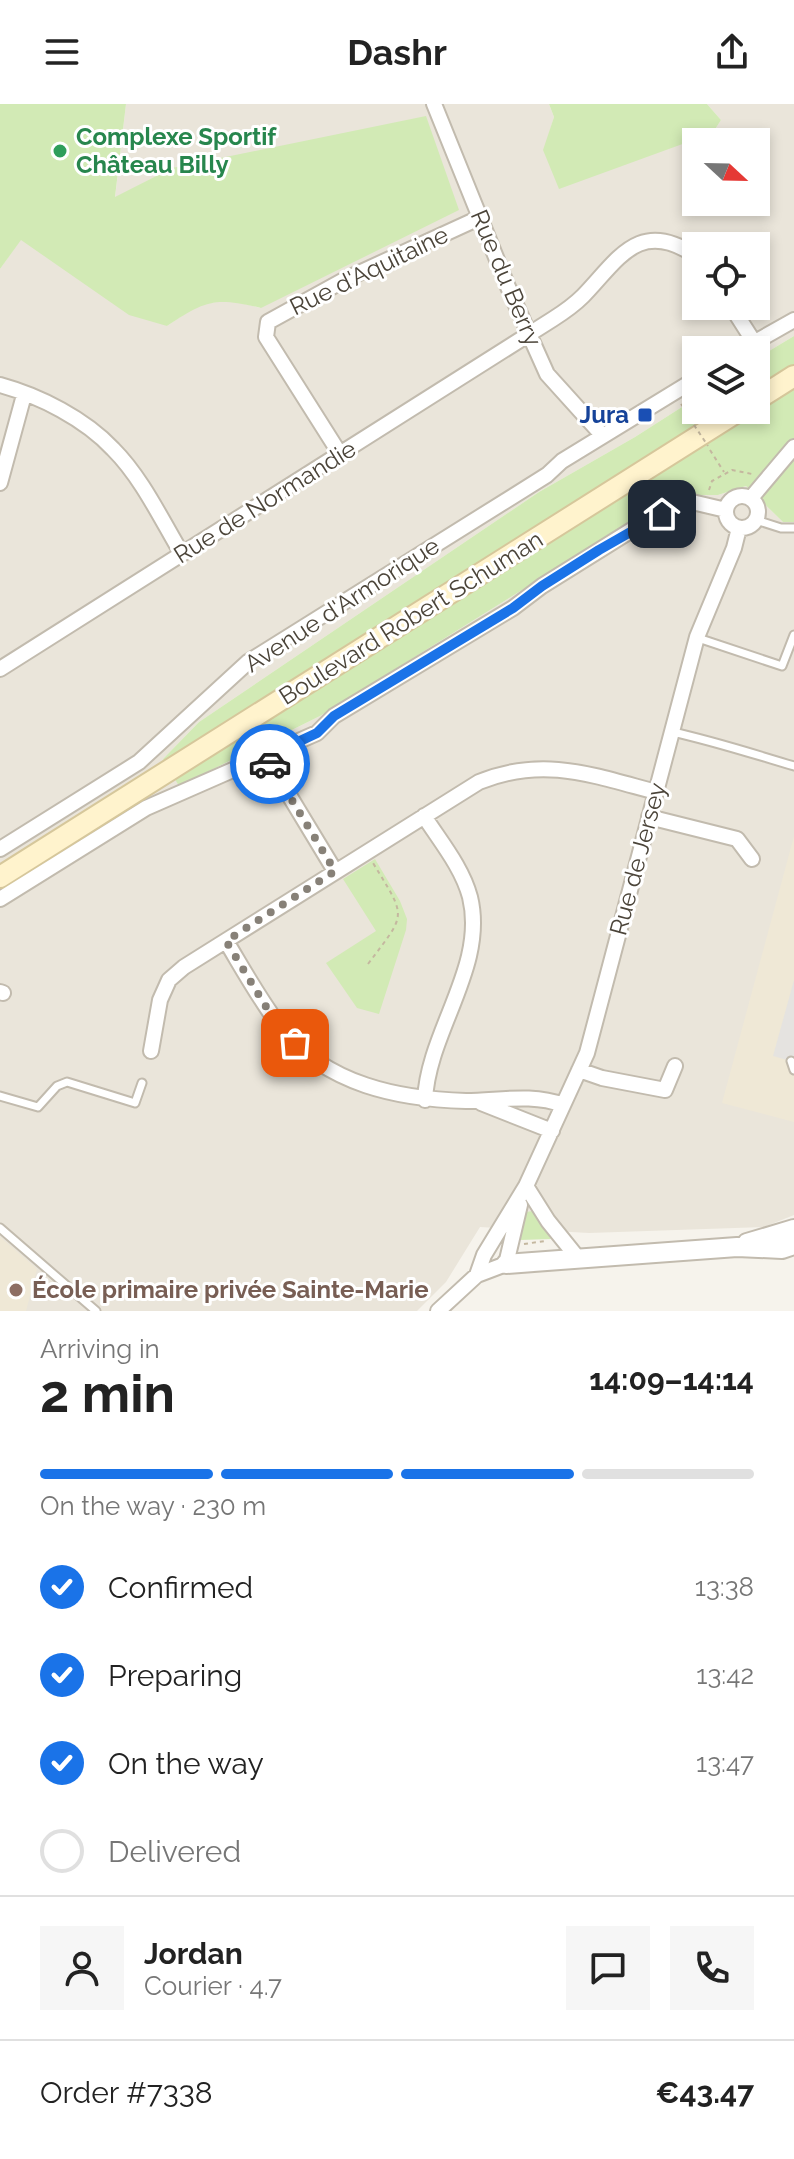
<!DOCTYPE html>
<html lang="en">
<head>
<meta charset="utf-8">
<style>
  :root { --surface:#fff; --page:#f6f6f6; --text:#222; --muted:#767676; --line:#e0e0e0; --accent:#1a73e8 }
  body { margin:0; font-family:Raleway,sans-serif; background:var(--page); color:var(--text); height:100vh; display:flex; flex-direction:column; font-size:30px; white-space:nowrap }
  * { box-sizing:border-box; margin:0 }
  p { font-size:26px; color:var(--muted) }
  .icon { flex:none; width:44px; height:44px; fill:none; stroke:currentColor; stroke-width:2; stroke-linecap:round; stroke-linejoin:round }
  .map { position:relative; height:1207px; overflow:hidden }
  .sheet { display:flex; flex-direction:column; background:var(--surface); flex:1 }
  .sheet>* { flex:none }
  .needle { width:52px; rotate:112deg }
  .tools { position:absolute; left:682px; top:24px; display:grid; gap:16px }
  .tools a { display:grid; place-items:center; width:88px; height:88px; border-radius:0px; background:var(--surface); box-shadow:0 4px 12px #0003; font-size:40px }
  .pin { position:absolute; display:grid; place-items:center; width:68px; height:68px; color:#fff; margin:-34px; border-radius:16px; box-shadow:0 4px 12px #0006 }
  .courier { position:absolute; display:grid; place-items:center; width:80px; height:80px; margin:-40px; border:6px solid #1a73e8; border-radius:50%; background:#fff; color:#222; box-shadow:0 2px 10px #0007 }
  .overview em { font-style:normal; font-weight:700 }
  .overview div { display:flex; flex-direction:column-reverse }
  .overview { display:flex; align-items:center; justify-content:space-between; height:136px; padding:0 40px }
  h1 { font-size:52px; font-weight:700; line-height:60px }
  .bar { display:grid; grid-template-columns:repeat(4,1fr); gap:12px 8px; align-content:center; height:96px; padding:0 40px }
  .bar i { height:10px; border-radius:6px; background:var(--line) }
  .bar .selected { background:var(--accent) }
  .bar p { grid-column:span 4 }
  .line { display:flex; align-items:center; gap:20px; padding:0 40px; border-top:2px solid var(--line) }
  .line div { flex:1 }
  .round { display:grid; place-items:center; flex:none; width:84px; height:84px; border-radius:0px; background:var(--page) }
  ol { padding:0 40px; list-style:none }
  li { display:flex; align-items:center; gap:24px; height:88px }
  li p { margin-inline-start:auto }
  li .icon { padding:8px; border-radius:50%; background:var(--accent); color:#fff; stroke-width:4 }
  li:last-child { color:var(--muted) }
  li i { width:44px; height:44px; border:4px solid var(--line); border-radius:50% }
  header { display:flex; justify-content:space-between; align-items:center; height:104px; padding:0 40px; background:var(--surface); font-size:36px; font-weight:700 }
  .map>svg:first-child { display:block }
  .residential { fill:#eae5da; fill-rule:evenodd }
  .education { fill:#efe8d6 }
  .green { fill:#d2eab5 }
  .parking { fill:#e5e3e0 }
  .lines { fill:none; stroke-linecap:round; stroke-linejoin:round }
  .service-casing { stroke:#c2bbae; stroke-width:11 }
  .minor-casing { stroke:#c2bbae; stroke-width:18 }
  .tertiary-casing { stroke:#c2bbae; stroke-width:22 }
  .secondary-casing { stroke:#d6c79b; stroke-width:24 }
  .path { stroke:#c4b79f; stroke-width:2; stroke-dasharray:4 4; stroke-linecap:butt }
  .service { stroke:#fff; stroke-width:7 }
  .minor { stroke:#fff; stroke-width:14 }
  .tertiary { stroke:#fff; stroke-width:18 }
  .secondary { stroke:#fff3cd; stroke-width:20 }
  .path-bridge { stroke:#c4b79f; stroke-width:2; stroke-dasharray:4 4; stroke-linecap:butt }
  .done { stroke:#878178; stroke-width:8; stroke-dasharray:0 14.4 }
  .route { stroke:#1a73e8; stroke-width:10 }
  .leisure-dot { fill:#2e9e5b; stroke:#fff; stroke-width:3 }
  .transit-dot { fill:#1a4fb4; stroke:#fff; stroke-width:3 }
  .education-dot { fill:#8d6e63; stroke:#fff; stroke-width:3 }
  .labels { text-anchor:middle; stroke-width:6; stroke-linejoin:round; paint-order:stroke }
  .leisure-label { font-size:24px; font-weight:bold; fill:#27864d; stroke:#fff; text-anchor:start }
  .street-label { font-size:24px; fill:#4b4439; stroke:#fff }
  .transit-label { font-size:24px; font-weight:bold; fill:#164399; stroke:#fff; text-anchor:end }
  .education-label { font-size:24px; font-weight:bold; fill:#785e54; stroke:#fff; text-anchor:start }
</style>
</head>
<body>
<header><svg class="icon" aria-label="menu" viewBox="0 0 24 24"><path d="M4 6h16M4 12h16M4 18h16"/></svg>Dashr<svg class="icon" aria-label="share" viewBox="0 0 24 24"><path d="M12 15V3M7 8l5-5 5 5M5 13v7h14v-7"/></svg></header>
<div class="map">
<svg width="794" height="1207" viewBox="0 0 794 1207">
  <rect width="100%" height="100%" fill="#f6f3ec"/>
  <path class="residential" d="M126 0H549L554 13 544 46 688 38 696 49V98H756V38H707L721 16 707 0H794V232L756 255V246H696V294L635 333 539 388 199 618 163 655 180 682 320 612 674 391H718L746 382 783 418H794V1111L764 1123 589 1129 480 1123 446 1178 417 1207H0V165L21 135 167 222 198 201 228 196 261 204 172 64 115 94ZM696 142H756V202H696Z"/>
  <path class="education" d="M794 732V1018L722 999Z
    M0 1133 37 1165 26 1207H0Z"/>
  <path class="green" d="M0 0H126L115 93 172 64 426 12 459 106 261 204C215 193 206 196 167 222L129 211 21 136 0 165Z
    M549 0H707L721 16 707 38H696V49L688 38 559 85 543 46 554 13Z
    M794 232V418H783L746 382 718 391H674L320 612 179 682 163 655 199 618 539 388 635 333 696 294V306H756V255Z
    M375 755 400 797 407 815 406 826 379 910 357 904 326 859 376 827 343 775Z
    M533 1107 551 1135 520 1136 526 1108Z"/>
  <path class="parking" d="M794 876V958L773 952Z"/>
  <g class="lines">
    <defs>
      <path id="service" d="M756 416 781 424H794
        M698 534 782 562 794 531
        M672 628C714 637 753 650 794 662
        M791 957 794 966
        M0 992 38 1003 57 982 67 978 135 999 142 979
        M0 1124 96 1207"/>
      <path id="minor" d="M434 0 508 183 547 270 603 332
        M731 202 754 238
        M741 246 794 216
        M0 281C40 292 85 315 113 345 142 374 161 415 182 450
        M340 350 266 233 268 218 346 175 479 114
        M0 379 24 291
        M726 408a16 16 0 1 1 32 0a16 16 0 1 1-32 0Z
        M751 394 794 343
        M0 565 553 215C564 208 574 201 583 192 618 156 639 113 696 152
        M266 653 335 767
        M424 712C440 737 462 763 470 793 487 863 428 927 425 996
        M649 713 737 735 752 755
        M0 745 139 658 248 558 547 371 562 357 696 275
        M0 795 146 704 317 629 334 612 513 504 542 482 643 419 678 401 692 398 726 406
        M226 837C244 867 261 898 282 925 327 981 399 995 466 997 498 997 532 989 563 1001
        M0 888 3 889
        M151 947 160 896 169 876 184 863 479 678C543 652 592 671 656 688
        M579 966 602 974 665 986 675 962
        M481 999 552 1027
        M526 1082 548 1117 577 1153
        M477 1171 484 1151 526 1082 587 949 697 533 734 444 739 424
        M438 1207 477 1171 506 1160 520 1101"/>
      <path id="tertiary" d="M747 1139 794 1125
        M506 1160 737 1143 782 1145 794 1141"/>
      <path id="secondary" d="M756 296 794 272
        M0 773 740 306"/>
    </defs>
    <use href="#service" class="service-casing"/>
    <use href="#minor" class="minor-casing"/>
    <use href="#tertiary" class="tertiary-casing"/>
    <use href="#secondary" class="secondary-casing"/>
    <path class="path" d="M681 300 691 314
      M710 346 724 368
      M709 386 712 377 732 366 752 370
      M368 860C407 808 407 815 373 759
      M524 1140 545 1137"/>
    <use href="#service" class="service"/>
    <use href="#minor" class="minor"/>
    <use href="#tertiary" class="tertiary"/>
    <use href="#secondary" class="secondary"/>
    <path class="path-bridge" d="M694 321 708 342"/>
  </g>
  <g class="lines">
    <path class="done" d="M270 660 335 767 226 837 268 906 295 939"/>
    <path class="route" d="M270 660 266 653 317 629 334 612 513 504 542 482 599 446 662 410"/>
  </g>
  <circle class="leisure-dot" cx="60" cy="47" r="8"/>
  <rect class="transit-dot" x="637" y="303" width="16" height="16" rx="4"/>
  <circle class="education-dot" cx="16" cy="1186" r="8"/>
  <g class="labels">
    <g class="leisure-label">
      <text x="76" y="41">Complexe Sportif<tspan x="76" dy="28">Château Billy</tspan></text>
    </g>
    <g class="street-label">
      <text transform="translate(369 167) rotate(-26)" y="8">Rue d'Aquitaine</text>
      <text transform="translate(506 174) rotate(67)" y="8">Rue du Berry</text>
      <text transform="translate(265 398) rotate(-32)" y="8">Rue de Normandie</text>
      <text transform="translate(342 501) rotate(-33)" y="8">Avenue d'Armorique</text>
      <text transform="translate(411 514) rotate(-32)" y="8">Boulevard Robert Schuman</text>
      <text transform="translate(638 755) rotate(-75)" y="8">Rue de Jersey</text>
    </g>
    <g class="transit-label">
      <text x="629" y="319">Jura</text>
    </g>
    <g class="education-label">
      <text x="32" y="1194">École primaire privée Sainte-Marie</text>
    </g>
  </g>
</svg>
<div class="tools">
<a><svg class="needle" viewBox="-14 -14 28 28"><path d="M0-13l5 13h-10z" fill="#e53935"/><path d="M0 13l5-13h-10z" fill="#767676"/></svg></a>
<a><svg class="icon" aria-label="locate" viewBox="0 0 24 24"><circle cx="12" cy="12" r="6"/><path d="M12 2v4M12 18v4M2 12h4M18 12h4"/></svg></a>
<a><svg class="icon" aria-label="layers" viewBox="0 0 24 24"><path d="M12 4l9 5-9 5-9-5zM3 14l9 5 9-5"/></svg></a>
</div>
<div class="pin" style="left:295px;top:939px;background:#ea580c"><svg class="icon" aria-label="bag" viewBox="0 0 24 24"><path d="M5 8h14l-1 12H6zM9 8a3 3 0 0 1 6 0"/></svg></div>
<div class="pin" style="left:662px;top:410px;background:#1f2937"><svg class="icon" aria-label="home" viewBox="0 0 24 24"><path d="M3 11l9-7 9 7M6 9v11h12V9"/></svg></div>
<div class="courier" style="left:270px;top:660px"><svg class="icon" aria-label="car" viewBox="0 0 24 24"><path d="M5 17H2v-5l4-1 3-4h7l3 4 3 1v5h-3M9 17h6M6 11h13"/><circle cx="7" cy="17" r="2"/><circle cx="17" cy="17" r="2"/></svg></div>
</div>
<section class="sheet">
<div class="overview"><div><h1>2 min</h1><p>Arriving in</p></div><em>14:09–14:14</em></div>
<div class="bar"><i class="selected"></i><i class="selected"></i><i class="selected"></i><i></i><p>On the way · 230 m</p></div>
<ol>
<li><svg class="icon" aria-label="check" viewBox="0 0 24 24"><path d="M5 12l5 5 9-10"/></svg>Confirmed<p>13:38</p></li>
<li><svg class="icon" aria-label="check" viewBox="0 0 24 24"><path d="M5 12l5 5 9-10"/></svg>Preparing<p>13:42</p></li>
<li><svg class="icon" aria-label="check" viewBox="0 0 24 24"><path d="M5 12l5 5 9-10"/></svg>On the way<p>13:47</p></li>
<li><i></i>Delivered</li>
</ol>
<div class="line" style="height:144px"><a class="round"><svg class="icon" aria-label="person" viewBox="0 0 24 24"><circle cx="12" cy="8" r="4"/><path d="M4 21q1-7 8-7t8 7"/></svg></a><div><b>Jordan</b><p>Courier · 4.7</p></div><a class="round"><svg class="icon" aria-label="chat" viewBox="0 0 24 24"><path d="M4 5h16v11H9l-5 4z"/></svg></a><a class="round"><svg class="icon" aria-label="phone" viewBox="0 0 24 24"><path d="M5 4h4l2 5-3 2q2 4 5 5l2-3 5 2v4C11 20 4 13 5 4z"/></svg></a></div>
<div class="line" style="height:104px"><div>Order #7338</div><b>€43.47</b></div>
</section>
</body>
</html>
